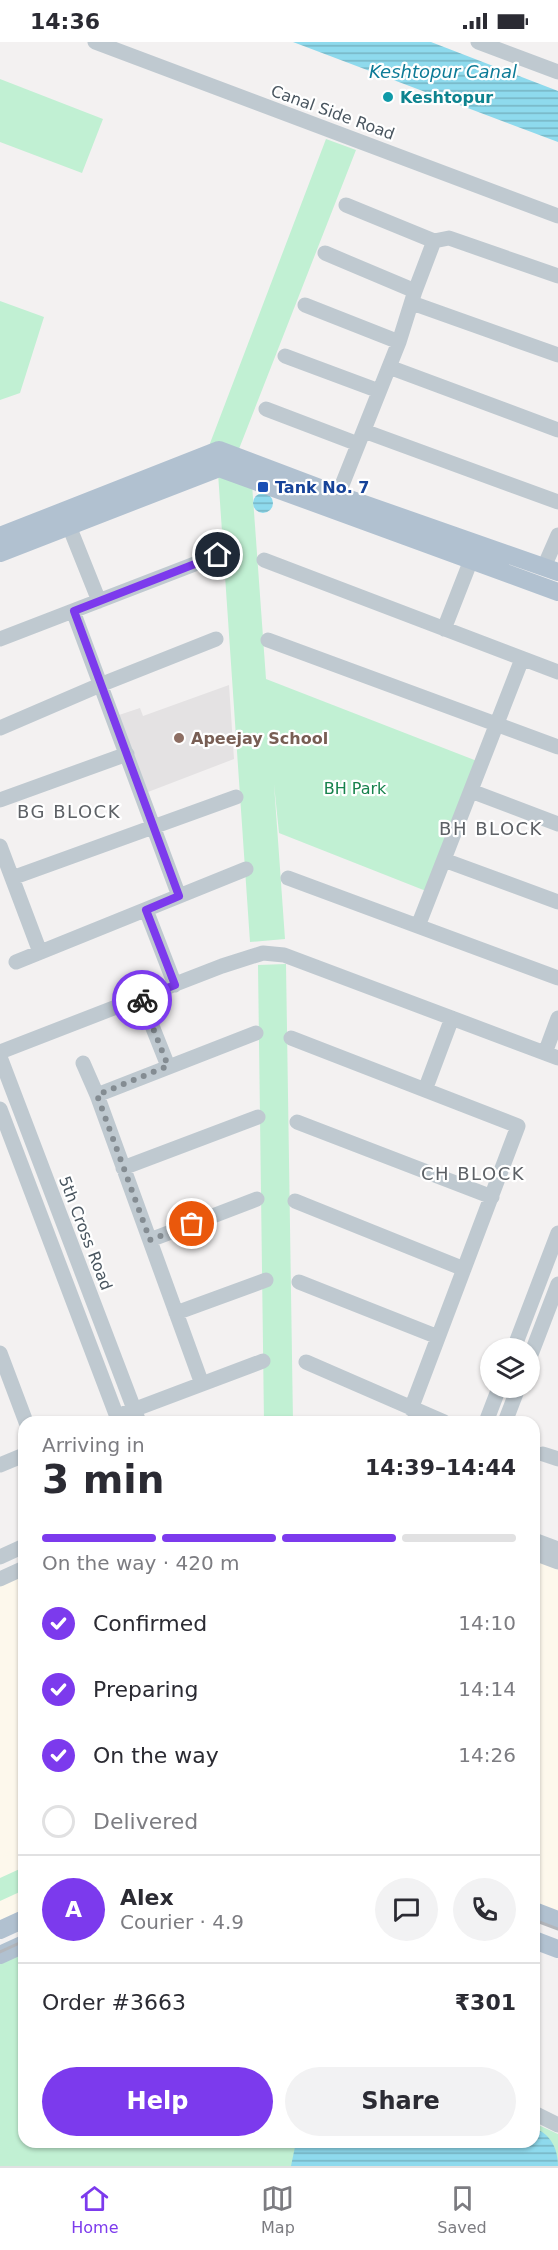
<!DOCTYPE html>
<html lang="en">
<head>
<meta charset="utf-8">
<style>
  :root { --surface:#fff; --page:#f2f2f3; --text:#2b2b33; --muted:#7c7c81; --line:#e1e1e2; --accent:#7c3aed }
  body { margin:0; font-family:"DejaVu Sans",sans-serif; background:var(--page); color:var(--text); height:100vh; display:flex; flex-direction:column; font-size:22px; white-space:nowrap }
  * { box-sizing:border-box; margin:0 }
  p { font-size:20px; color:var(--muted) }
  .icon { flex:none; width:33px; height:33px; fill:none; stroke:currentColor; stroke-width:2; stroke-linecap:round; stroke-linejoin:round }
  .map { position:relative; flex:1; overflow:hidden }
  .drawer { position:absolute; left:18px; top:1374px; width:522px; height:732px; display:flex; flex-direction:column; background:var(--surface); border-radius:18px; box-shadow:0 2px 4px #0004 }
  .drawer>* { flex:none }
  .fabs { position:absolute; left:480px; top:1296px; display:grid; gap:12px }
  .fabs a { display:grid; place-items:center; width:60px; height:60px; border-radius:50%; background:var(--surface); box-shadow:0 2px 4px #0004; font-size:30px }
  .pin { position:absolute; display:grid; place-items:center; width:51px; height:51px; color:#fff; margin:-26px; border:3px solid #fff; border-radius:50%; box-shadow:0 2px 6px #0007 }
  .courier { position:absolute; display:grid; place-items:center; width:60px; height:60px; margin:-30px; border:4px solid #7c3aed; border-radius:50%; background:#fff; color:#222; box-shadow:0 2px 8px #0007 }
  .head em { font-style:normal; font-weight:700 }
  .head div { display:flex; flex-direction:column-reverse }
  .head { display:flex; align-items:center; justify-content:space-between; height:102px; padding:0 24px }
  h1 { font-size:39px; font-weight:700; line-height:45px }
  .bar { display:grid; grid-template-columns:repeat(4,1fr); gap:9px 6px; align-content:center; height:72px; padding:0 24px }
  .bar i { height:8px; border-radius:4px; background:var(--line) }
  .bar .selected { background:var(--accent) }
  .bar p { grid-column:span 4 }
  .line { display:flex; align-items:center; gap:15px; padding:0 24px; border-top:2px solid var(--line) }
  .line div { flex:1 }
  .round { display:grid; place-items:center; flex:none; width:63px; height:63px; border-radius:32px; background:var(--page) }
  ol { padding:0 24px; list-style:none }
  li { display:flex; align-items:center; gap:18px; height:66px }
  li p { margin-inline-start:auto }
  li .icon { padding:6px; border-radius:50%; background:var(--accent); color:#fff; stroke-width:4 }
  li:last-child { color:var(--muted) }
  li i { width:33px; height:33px; border:3px solid var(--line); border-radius:50% }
  .action { display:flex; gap:12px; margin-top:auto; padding:12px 24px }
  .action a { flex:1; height:69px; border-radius:36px; background:var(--accent); color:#fff; font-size:24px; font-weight:700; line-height:69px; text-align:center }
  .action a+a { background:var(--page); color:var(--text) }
  .status { display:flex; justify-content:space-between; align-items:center; height:42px; padding:0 30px; background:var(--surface); direction:ltr }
  .status svg { height:16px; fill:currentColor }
  .tab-bar { display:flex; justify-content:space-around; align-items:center; height:84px; border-top:2px solid var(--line); background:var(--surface); font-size:16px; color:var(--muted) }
  .tab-bar a { display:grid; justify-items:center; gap:3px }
  .tab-bar .selected { color:var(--accent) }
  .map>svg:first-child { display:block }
  .commercial { fill:#fdf8ec }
  .education { fill:#e4e2e3 }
  .green { fill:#c1f0d3 }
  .water { fill:url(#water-rules) }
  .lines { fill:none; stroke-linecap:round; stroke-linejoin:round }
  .minor { stroke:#bfc9d0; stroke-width:15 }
  .major { stroke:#b1c1d0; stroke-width:18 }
  .rail { stroke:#b3b6bb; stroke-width:3 }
  .done { stroke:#848c92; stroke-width:6; stroke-dasharray:0 10.8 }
  .route { stroke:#7c3aed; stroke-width:8 }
  .culture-dot { fill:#0f9aa8; stroke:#fff; stroke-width:2 }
  .transit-dot { fill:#1a4fb4; stroke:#fff; stroke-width:2 }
  .education-dot { fill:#8d6e63; stroke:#fff; stroke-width:2 }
  .labels { text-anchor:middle; stroke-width:4.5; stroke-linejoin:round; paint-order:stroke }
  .culture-label { font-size:16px; font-weight:bold; fill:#0d838f; stroke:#fff; text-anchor:start }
  .street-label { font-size:16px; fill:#49555f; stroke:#fff }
  .transit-label { font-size:16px; font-weight:bold; fill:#164399; stroke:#fff; text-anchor:start }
  .education-label { font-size:16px; font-weight:bold; fill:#785e54; stroke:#fff; text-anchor:start }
  .park-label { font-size:16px; fill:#17824c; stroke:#fff }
  .water-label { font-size:18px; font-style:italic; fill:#0d7b97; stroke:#fff }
  .neighbourhood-label { font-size:18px; letter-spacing:1.5px; fill:#5d6166; stroke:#fff }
</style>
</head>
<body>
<div class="status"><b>14:36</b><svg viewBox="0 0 49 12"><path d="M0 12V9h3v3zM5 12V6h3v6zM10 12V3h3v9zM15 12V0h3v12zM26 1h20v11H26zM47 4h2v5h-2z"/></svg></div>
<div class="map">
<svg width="558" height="2124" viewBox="0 0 558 2124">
  <defs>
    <pattern id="water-rules" width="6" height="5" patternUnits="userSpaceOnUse" patternTransform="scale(1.5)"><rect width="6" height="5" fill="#8edaed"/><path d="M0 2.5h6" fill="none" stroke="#76b4c3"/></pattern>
  </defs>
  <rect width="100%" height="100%" fill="#f3f1f1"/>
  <path class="commercial" d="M534 1516 558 1525V1873L534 1863Z
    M24 1532V1871L0 1882V1543Z"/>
  <path class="education" d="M229 643 234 717 148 750 116 674 140 666 143 674Z"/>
  <path class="green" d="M0 37 103 77 82 131 0 100Z
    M326 97 356 108 237 412 209 404Z
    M0 259 44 275 20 351 0 358Z
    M218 431 252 442 266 637 477 719 426 849 279 791 274 742 285 897 250 900Z
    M286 922 293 1380H264L258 923Z
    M24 1825V1848L0 1859V1836Z
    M24 1907V2100H534V2081L558 2092V2124H0V1919Z"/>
  <path class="water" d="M293 0H431L558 49V100Z
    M253 461a10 10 0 1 1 20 0a10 10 0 1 1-20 0Z
    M534 2086C551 2092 558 2107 558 2124H291L296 2100H534Z"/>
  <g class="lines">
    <path class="minor" d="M95 0 558 174
      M478 0 558 30
      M346 163 434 199
      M325 211 415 249
      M412 261 558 313
      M305 263 399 300
      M285 314 379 349
      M389 325 558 388
      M266 367 358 402
      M364 389 558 460
      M338 453 399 300 415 249 434 199 449 196 558 234
      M69 484 99 559
      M264 518 558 630
      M544 525 558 493
      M73 569 179 854
      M444 587 471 518
      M0 597 218 513
      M268 598 558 705
      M0 686 100 643 216 597
      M471 749 558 782
      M0 758 127 712
      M0 804 40 910
      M444 818 558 860
      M12 836 236 755
      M288 836 558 936
      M146 868 175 943
      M418 884 522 617
      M16 920 246 827
      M141 956 168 1024
      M291 996 518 1084 411 1367
      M0 1010 222 924 263 911 284 913 558 1016
      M545 1011 558 976
      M0 1015 139 1380
      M83 1021 97 1053 202 1342
      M425 1048 452 976
      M97 1053 256 991
      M0 1067 119 1380
      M297 1080 492 1155
      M123 1126 258 1075
      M295 1159 464 1227
      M150 1198 257 1157
      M299 1240 438 1295
      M176 1271 266 1238
      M514 1306 558 1191
      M0 1311 26 1380
      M530 1315 558 1242
      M306 1320 444 1380
      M125 1371 263 1319
      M486 1380 499 1346
      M505 1380 518 1346
      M543 1412 558 1417
      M0 1423 24 1413
      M534 1498 558 1507
      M534 1511 558 1520
      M0 1515 24 1504
      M0 1537 24 1526
      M534 2071 558 2083"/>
    <path class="major" d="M0 494 219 408 338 453 558 530
      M0 511 219 426 558 550
      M534 1869 558 1878
      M0 1888 24 1877
      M534 1898 558 1907
      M0 1913 24 1902"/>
    <path class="rail" d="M534 1878 558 1887
      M0 1910 24 1899"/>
  </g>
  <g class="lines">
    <path class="done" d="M142 958 168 1024 97 1053 150 1198 192 1182"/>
    <path class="route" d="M142 958 141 956 175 943 146 868 179 854 74 569 218 513"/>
  </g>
  <circle class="culture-dot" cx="388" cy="55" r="6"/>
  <rect class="transit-dot" x="257" y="439" width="12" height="12" rx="3"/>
  <circle class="education-dot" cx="179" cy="696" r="6"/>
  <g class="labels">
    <g class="culture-label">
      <text x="400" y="61">Keshtopur</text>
    </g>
    <g class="street-label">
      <text transform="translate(333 70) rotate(20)" y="6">Canal Side Road</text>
      <text transform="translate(86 1191) rotate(69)" y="6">5th Cross Road</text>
    </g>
    <g class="transit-label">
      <text x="275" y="451">Tank No. 7</text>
    </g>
    <g class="education-label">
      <text x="191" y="702">Apeejay School</text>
    </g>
    <g class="park-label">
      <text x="355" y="752">BH Park</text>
    </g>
    <g class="water-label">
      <text x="443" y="36">Keshtopur Canal</text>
    </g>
    <g class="neighbourhood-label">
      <text x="69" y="776">BG BLOCK</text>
      <text x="491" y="793">BH BLOCK</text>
      <text x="473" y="1138">CH BLOCK</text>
    </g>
  </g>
</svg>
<div class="fabs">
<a><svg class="icon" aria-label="layers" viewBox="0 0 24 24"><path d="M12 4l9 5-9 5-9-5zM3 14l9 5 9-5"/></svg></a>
</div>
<div class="pin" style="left:192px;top:1182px;background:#ea580c"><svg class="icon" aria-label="bag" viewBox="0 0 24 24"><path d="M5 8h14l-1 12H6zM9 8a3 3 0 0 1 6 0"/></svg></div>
<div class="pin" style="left:218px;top:513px;background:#1f2937"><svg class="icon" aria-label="home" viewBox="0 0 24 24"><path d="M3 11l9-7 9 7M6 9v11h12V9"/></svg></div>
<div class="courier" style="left:142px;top:958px"><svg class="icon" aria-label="bike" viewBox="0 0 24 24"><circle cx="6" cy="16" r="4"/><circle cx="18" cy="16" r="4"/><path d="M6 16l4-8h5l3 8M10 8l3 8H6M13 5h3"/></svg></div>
<section class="drawer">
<div class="head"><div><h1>3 min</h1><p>Arriving in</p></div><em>14:39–14:44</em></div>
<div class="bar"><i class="selected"></i><i class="selected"></i><i class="selected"></i><i></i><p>On the way · 420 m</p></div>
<ol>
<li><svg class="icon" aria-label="check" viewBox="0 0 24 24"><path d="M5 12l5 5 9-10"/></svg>Confirmed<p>14:10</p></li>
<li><svg class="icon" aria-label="check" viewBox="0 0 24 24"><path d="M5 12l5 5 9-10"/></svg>Preparing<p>14:14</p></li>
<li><svg class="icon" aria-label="check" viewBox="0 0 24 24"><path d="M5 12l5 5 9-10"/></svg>On the way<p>14:26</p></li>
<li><i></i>Delivered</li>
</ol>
<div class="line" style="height:108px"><b class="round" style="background:var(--accent);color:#fff">A</b><div><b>Alex</b><p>Courier · 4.9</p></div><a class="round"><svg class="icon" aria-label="chat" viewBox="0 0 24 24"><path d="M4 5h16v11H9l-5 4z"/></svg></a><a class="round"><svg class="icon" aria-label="phone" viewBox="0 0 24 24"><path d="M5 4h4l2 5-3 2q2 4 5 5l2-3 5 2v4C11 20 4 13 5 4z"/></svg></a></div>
<div class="line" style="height:78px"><div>Order #3663</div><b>₹301</b></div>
<div class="action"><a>Help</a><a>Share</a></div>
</section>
</div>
<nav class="tab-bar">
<a class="selected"><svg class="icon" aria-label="home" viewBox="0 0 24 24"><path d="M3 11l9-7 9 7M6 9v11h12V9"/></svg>Home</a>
<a><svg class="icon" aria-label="map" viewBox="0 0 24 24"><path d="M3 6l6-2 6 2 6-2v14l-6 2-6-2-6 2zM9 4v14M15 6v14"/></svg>Map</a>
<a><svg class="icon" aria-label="saved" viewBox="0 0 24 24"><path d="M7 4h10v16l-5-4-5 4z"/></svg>Saved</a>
</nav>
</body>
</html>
